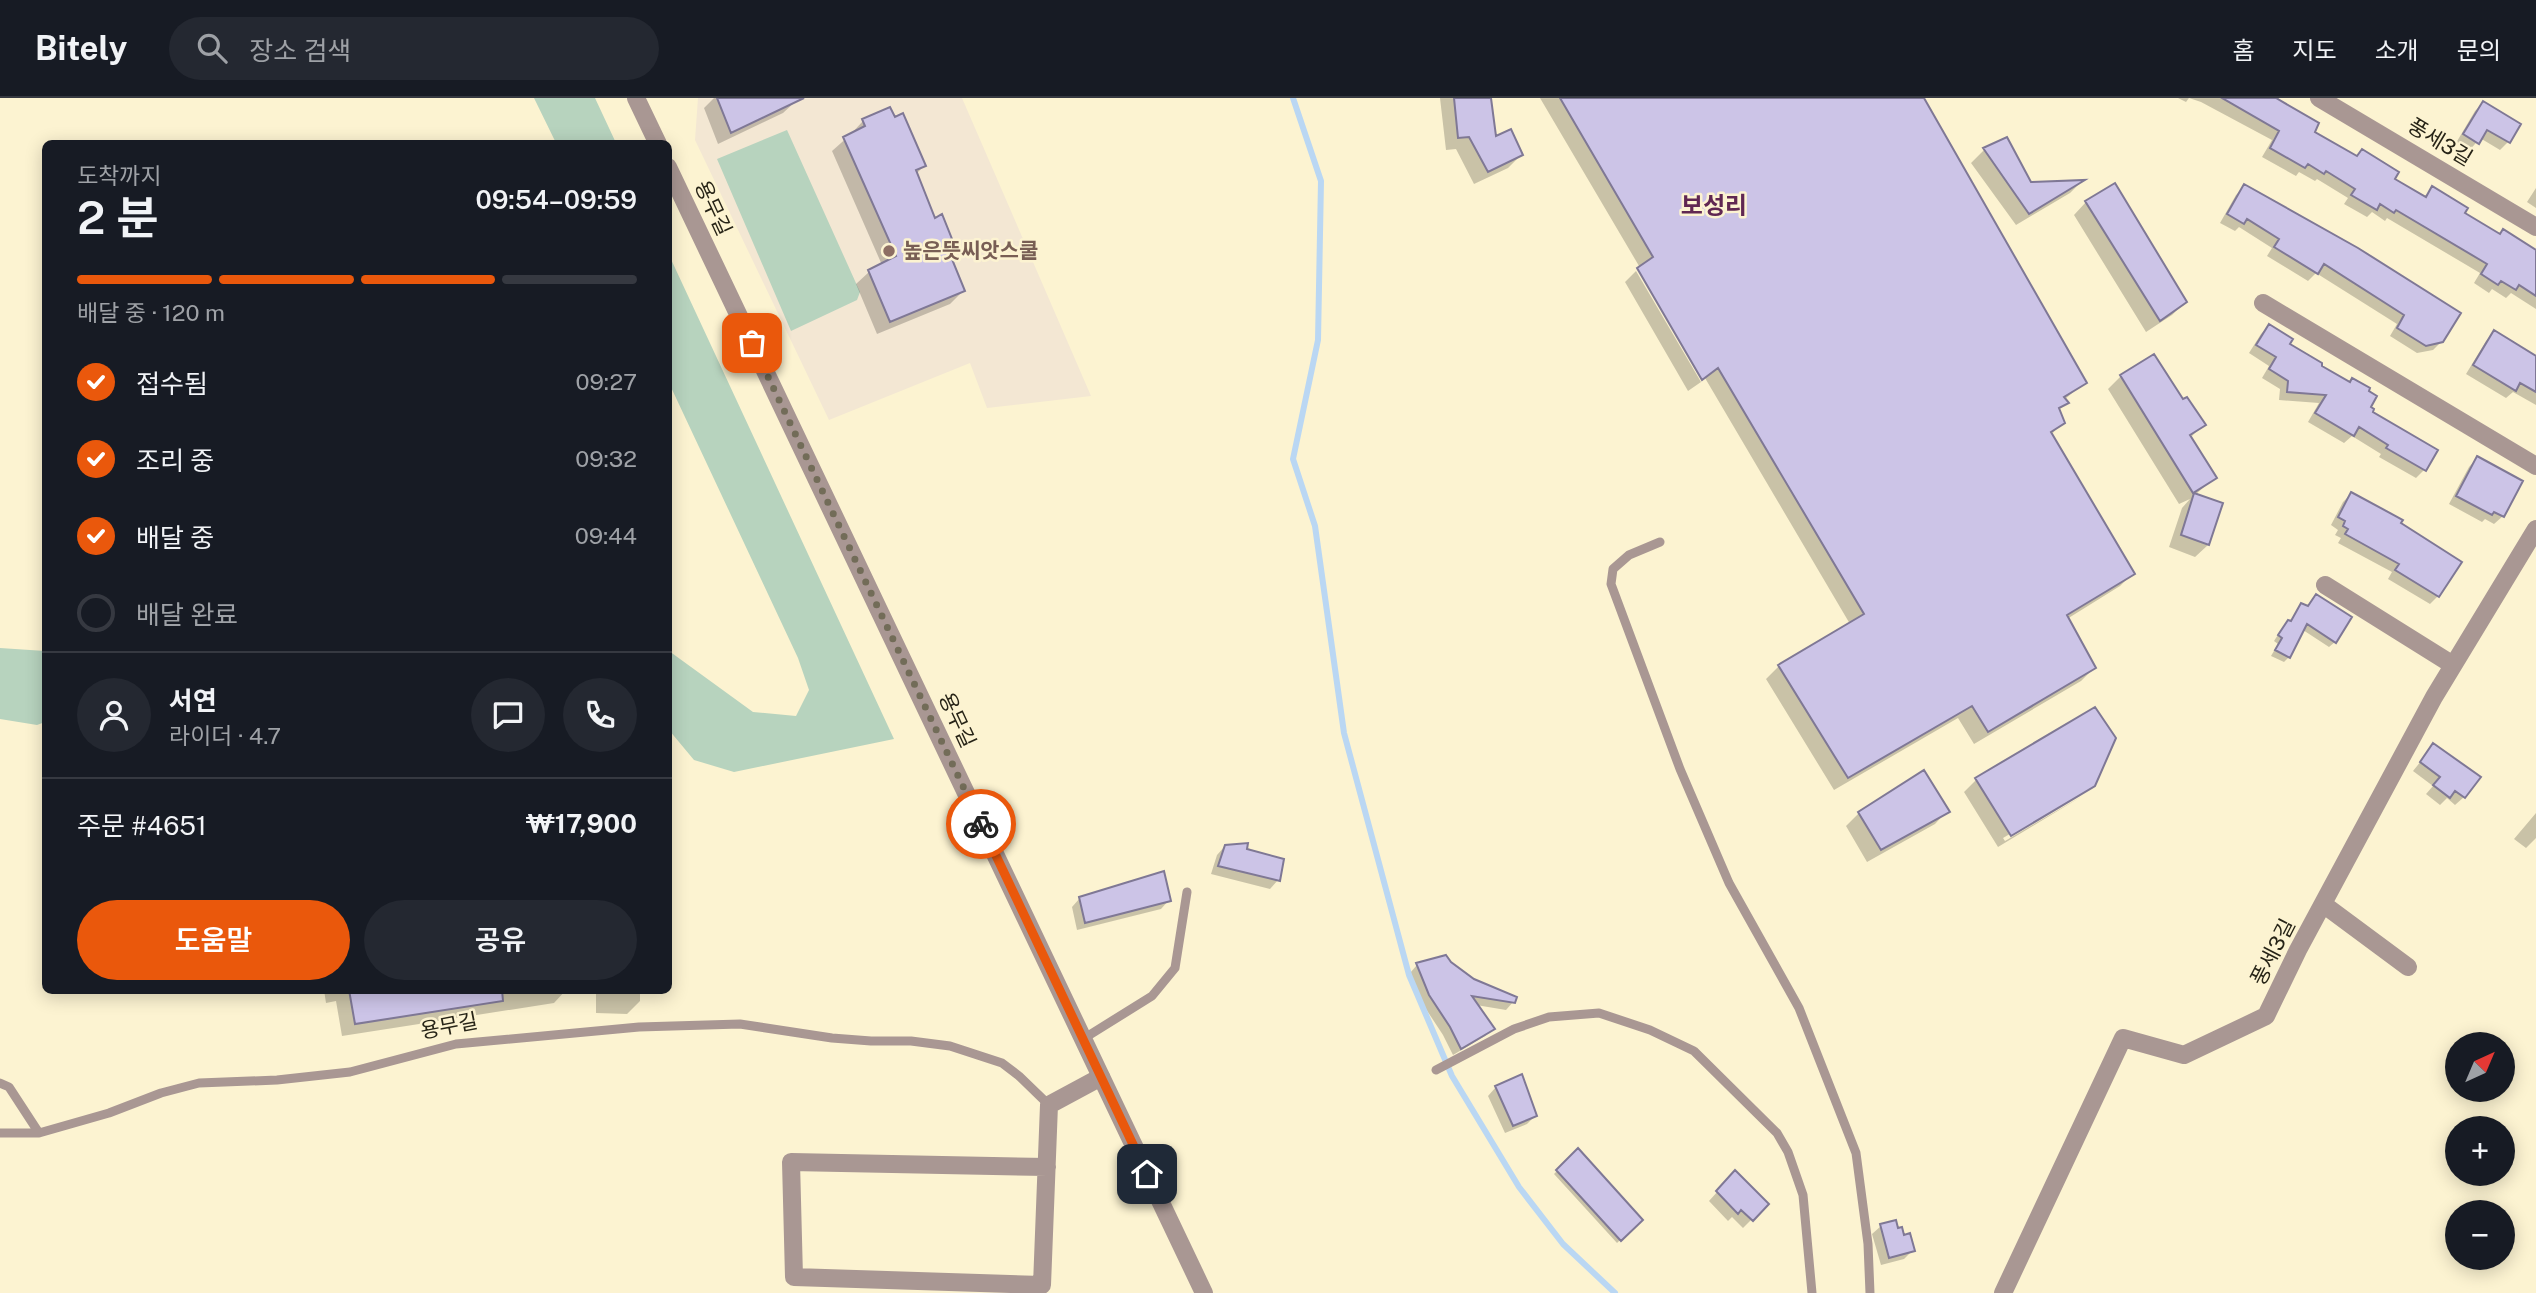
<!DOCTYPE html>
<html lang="ko">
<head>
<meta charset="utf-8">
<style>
  :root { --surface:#171b24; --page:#242831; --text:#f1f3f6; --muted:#9ea1a6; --line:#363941; --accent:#ea580c }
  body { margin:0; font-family:"Public Sans","Noto Sans KR",sans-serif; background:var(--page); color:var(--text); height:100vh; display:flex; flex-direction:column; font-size:26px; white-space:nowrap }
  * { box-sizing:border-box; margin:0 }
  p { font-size:23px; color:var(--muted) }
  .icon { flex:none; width:38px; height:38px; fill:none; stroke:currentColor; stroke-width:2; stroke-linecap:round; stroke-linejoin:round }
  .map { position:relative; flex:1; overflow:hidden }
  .drawer { position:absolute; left:42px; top:42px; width:630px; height:854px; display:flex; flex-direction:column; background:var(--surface); border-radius:10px; box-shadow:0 4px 18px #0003 }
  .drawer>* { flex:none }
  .needle { width:46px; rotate:44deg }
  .buttons { position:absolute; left:2445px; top:934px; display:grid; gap:14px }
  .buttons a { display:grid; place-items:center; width:70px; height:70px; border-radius:50%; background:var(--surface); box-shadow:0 4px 18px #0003; font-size:35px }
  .pin { position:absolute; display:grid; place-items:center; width:60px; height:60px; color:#fff; margin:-30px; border-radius:14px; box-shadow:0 4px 10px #0006 }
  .courier { position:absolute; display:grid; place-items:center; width:70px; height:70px; margin:-35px; border:5px solid #ea580c; border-radius:50%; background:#fff; color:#222; box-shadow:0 2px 9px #0007 }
  .head em { font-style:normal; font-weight:600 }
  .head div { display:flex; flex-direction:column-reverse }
  .head { display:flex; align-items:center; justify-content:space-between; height:119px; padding:0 35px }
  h1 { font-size:46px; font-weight:600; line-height:52px }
  .bar { display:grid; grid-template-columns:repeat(4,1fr); gap:10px 7px; align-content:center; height:84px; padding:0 35px }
  .bar i { height:9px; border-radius:5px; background:var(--line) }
  .bar .active { background:var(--accent) }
  .bar p { grid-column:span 4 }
  .line { display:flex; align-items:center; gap:18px; padding:0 35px; border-top:2px solid var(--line) }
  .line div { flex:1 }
  .round { display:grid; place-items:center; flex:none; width:74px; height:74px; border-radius:37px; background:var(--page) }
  ol { padding:0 35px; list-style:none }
  li { display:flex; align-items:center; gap:21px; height:77px }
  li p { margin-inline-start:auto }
  li .icon { padding:7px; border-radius:50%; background:var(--accent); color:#fff; stroke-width:4 }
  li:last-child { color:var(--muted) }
  li i { width:38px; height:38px; border:4px solid var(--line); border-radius:50% }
  .primary-button { display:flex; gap:14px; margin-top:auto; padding:14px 35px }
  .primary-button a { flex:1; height:80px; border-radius:42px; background:var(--accent); color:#fff; font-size:28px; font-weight:600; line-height:80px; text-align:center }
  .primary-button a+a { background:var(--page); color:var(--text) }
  header { display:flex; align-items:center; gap:42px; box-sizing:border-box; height:98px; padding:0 35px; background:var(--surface); border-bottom:2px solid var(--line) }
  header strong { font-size:33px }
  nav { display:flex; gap:38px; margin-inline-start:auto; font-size:24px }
  .search { width:490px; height:63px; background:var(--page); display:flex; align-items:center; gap:18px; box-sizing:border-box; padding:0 24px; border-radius:38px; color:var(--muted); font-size:26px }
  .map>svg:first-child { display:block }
  .education { fill:#f3e7d3 }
  .green { fill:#b7d3be }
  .shadow { fill:#0003 }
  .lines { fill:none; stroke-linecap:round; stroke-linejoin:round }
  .stream { stroke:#bad7f3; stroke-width:6 }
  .building { fill:#ccc4e7; stroke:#7f7895; stroke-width:2 }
  .service { stroke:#a99793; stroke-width:9 }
  .minor { stroke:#a99793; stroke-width:18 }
  .tertiary { stroke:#a99793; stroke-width:18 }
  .done { stroke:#726c58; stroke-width:7; stroke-dasharray:0 12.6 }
  .route { stroke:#ea580c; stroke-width:9 }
  .education-dot { fill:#8d6e63; stroke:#fcf3d1; stroke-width:2.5 }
  .labels { text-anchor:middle; stroke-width:5; stroke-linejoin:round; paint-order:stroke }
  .street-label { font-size:21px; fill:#272417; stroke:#fcf3d1 }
  .education-label { font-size:21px; font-weight:bold; fill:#785e54; stroke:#fcf3d1; text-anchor:start }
  .quarter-label { font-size:24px; font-weight:bold; fill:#602752; stroke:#fcf3d1 }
</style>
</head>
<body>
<header>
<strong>Bitely</strong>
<div class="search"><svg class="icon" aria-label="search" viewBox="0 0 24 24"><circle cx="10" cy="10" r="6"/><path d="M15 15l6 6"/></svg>장소 검색</div>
<nav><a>홈</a><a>지도</a><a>소개</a><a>문의</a></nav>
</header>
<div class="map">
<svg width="2536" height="1195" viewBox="0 0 2536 1195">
  <rect width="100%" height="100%" fill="#fcf3d1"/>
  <path class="education" d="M698 0H962L1091 298 987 310 970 265 829 322 695 42Z"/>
  <path class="green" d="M534 0H595L616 45H556Z
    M787 32 860 194 857 202 791 233 717 61Z
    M669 157 894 641 734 674 694 662 669 632V553L753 614 796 618 809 592 798 560 669 285Z
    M0 550 45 553V624L37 627 0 621Z"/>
  <path class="shadow" d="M714 0H794L796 3 783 15 718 46 704 10Z
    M1440 0H1490L1495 40 1521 57 1508 70 1474 86 1456 51 1446 52Z
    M1540 0H1922L2085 284 2064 302 2066 305 2058 313 2063 324 2051 337 2133 475 2120 488 2067 521 2094 570 2081 583 1974 646 1958 620 1834 692 1766 581 1779 568 1850 526Z
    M2178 0H2279V4L2312 34 2423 100 2433 90 2463 116 2499 137 2536 154V211L2511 195 2506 200 2492 191 2489 195 2474 185 2480 175 2387 120 2385 123 2372 114 2367 119 2344 106 2348 100 2317 81 2315 83 2299 74 2296 78 2262 59 2272 42 2201 4 2189 0 2186 4Z
    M2483 5 2508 44 2500 52 2480 40 2469 53 2456 45 2475 13Z
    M889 12 924 68 916 76 934 122 950 140 944 146 963 193 950 206 877 236 856 186 869 174 882 167 832 53 850 37 863 23Z
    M2006 42 2030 86 2081 84 2070 95 2016 127 1971 65 1984 52Z
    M2245 88 2442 243 2433 252 2417 255 2390 238 2397 226 2316 175 2308 183 2267 158 2272 150 2239 129 2235 133 2220 125 2236 97Z
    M2536 90V110L2527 104Z
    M2086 104 2185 204 2172 217 2146 234 2074 117Z
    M1636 173 1701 284 1688 293 1625 184Z
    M2269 228 2287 246 2320 269 2369 309 2424 372 2416 380 2379 359 2381 356 2352 338 2344 345 2308 324 2319 305 2279 302 2280 291 2262 280 2269 268 2249 255 2261 236Z
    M2494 235 2536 260V307L2513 294 2506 300 2466 276 2486 243Z
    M2121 278 2182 304 2203 327 2190 340 2214 380 2195 397 2208 447 2195 459 2169 449 2182 410 2190 401 2179 406 2108 291Z
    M2477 360 2503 418 2494 426 2485 421 2482 424 2449 406 2469 369Z
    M2351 396 2399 426 2438 498 2430 506 2388 481 2392 474 2338 445 2341 440 2335 437 2338 432 2331 427 2343 404Z
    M2316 498 2335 544 2329 549 2303 532 2289 559 2284 564 2271 558 2278 546 2274 543 2283 529 2290 525 2302 507 2307 510Z
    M2434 647 2464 699 2455 707 2447 700 2440 707 2426 696 2433 688 2413 673Z
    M1923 674 1947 713 1935 726 1867 764 1846 728 1859 715Z
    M1977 681 2093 687 2086 694V691L2003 740 2005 743 2084 697 1998 749 1964 694Z
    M2536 715V740L2526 750 2514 741Z
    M1225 748 1245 752 1278 782 1270 791 1211 776 1217 757Z
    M1080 800 1169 802 1161 811 1077 832 1072 809Z
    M1417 867 1473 882 1513 904 1506 912 1476 907 1492 931 1485 938 1453 957 1443 937 1422 905 1410 875Z
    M324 892H566L554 905 342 938 336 903 326 905Z
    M596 892H640V903L627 916 596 915Z
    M1496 989 1535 1018 1527 1026 1505 1035 1488 998Z
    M1578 1052 1641 1122 1617 1145 1554 1076Z
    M1727 1083 1767 1106 1743 1130 1732 1119 1728 1123 1709 1103Z
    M1881 1128 1903 1139 1913 1152 1904 1161 1881 1167 1872 1136Z"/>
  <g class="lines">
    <path class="stream" d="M1293 0 1321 83 1318 242 1293 361 1315 428 1344 635 1409 877 1452 978 1519 1089 1563 1146 1615 1195"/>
  </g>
  <path class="building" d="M717 0H804L731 35Z
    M1454 0H1491L1496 38 1511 31 1523 57 1488 74 1469 39 1458 40Z
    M1560 0H1924L2087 285 2064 299 2069 305 2059 310 2065 325 2051 334 2135 476 2067 517 2096 570 1988 634 1972 608 1848 680 1778 567 1864 516 1718 270 1702 282 1637 170 1653 159Z
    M2222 0H2276L2319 25 2315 34 2357 58 2362 51 2399 74 2395 81 2426 99 2432 88 2468 110 2465 115 2500 136 2503 131 2536 152V198L2519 187 2516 192 2501 183 2498 187 2481 176 2487 166 2396 112 2394 115 2380 106 2377 112 2351 97 2355 91 2326 73 2324 76 2308 66 2305 70 2270 50 2279 33Z
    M2483 3 2521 26 2510 45 2487 32 2479 46 2463 36Z
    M890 9 895 19 903 15 926 68 916 72 935 120 942 116 952 141 945 144 965 193 890 224 868 172 896 158 843 39 865 28 862 21Z
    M2007 39 2031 84 2085 82 2029 116 1983 50Z
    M2115 85 2187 204 2160 223 2085 103Z
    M2244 86 2358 150 2461 215 2443 244 2426 248 2397 230 2404 217 2324 166 2318 176 2274 149 2279 141 2247 121 2244 126 2227 116Z
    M2269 226 2293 241 2290 246 2322 265V268L2350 284 2352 280 2370 290 2369 293 2377 298 2371 309 2374 311 2373 314 2438 352 2426 373 2386 350 2388 347 2359 329 2354 338 2315 315 2326 297 2287 294 2288 283 2269 271 2276 259 2256 247Z
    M2494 232 2536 258V294L2520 285 2516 293 2473 267Z
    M2154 256 2183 301 2187 299 2206 327 2190 337 2217 380 2193 395 2120 277Z
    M2477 358 2523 383 2504 419 2494 414 2492 417 2456 398Z
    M2351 394 2403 422 2401 425 2462 464 2439 499 2395 472 2399 466 2345 436 2348 431 2343 428 2345 423 2338 419Z
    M2194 395 2223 405 2209 447 2181 437Z
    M2316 496 2352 519 2336 545 2307 526 2290 560 2275 552 2282 540 2278 537 2288 522 2291 523 2301 505 2308 508Z
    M2095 609 2116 640 2095 688 2011 738 1975 680Z
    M2433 645 2481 679 2465 700 2455 693 2450 700 2433 687 2440 679 2420 664Z
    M1924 672 1950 714 1881 752 1858 714Z
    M1248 745 1247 751 1284 761 1280 783 1218 768 1225 747Z
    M1164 773 1171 803 1085 825 1079 799Z
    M1446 857 1451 864 1474 881 1517 899 1515 905 1472 898 1495 931 1461 951 1450 929 1429 897 1416 865Z
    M349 892H502L503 903 355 926Z
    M1522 976 1537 1018 1513 1028 1495 988Z
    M1578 1050 1643 1122 1621 1143 1556 1072Z
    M1735 1072 1769 1106 1753 1123 1741 1112 1738 1116 1716 1093Z
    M1896 1122 1898 1130 1902 1129 1904 1137 1910 1135 1915 1153 1889 1160 1880 1126Z"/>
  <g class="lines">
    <path class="service" d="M1660 444 1629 457 1613 471 1611 486 1680 671 1729 785 1799 910 1856 1055 1868 1146 1870 1195
      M1083 941 1152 898 1175 870 1187 794
      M1436 972 1514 931 1549 919 1599 915 1650 932 1694 953 1777 1035 1788 1054 1803 1097 1812 1195
      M0 985 9 989 39 1035 109 1015 161 995 199 985 277 982 350 974 456 946 639 929 740 926 832 940 871 943H911L950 948 1002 965 1019 978 1049 1007
      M0 1035H39"/>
    <path class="minor" d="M2319 0 2536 129
      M2263 205 2536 368
      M2325 487 2453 567
      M2323 806 2408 869
      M1047 1069 791 1064 794 1179 1042 1187 1049 1007 1101 979
      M2003 1195 2123 940 2184 957 2266 918 2298 852 2434 599 2536 431"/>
    <path class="tertiary" d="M636 0 658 46
      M668 69 1204 1195"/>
  </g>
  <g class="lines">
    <path class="done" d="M752 245 981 726"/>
    <path class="route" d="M981 726 1147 1076"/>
  </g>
  <circle class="education-dot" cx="889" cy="153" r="7"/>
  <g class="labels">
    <g class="street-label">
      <text transform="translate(2440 44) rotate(31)" y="7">풍세3길</text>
      <text transform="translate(713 110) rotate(65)" y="7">용무길</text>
      <text transform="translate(957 622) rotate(65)" y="7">용무길</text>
      <text transform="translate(2273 854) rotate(-63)" y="7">풍세3길</text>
      <text transform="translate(449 928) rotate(-11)" y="7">용무길</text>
    </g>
    <g class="education-label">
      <text x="903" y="160">높은뜻씨앗스쿨</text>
    </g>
    <g class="quarter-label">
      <text x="1714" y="116">보성리</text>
    </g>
  </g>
</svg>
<div class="buttons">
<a><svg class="needle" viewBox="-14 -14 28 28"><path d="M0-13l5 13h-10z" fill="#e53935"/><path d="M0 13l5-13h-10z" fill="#9ea1a6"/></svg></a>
<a>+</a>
<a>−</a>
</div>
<div class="pin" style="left:752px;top:245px;background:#ea580c"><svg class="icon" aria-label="bag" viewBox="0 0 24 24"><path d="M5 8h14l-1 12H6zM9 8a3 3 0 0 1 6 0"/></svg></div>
<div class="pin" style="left:1147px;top:1076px;background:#1f2937"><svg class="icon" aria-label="home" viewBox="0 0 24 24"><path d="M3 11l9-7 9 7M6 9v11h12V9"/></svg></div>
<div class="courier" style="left:981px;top:726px"><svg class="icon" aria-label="bike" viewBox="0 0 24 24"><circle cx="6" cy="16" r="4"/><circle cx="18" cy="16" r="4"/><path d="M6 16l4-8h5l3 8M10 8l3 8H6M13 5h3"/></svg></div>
<section class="drawer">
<div class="head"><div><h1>2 분</h1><p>도착까지</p></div><em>09:54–09:59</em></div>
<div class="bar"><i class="active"></i><i class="active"></i><i class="active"></i><i></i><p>배달 중 · 120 m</p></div>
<ol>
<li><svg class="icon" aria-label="check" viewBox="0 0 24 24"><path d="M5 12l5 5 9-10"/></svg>접수됨<p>09:27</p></li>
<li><svg class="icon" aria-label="check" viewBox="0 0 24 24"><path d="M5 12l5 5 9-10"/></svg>조리 중<p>09:32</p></li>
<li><svg class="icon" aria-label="check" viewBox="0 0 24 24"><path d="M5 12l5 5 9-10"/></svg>배달 중<p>09:44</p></li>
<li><i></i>배달 완료</li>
</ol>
<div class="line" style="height:126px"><a class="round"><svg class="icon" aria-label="person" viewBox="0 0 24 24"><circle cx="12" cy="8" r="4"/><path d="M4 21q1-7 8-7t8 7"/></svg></a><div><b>서연</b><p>라이더 · 4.7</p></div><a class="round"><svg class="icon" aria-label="chat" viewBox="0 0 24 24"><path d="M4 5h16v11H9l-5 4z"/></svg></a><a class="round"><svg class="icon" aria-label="phone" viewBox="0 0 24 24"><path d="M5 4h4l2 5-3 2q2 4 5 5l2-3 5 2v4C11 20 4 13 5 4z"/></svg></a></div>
<div class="line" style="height:91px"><div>주문 #4651</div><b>₩17,900</b></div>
<div class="primary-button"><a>도움말</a><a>공유</a></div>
</section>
</div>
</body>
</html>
